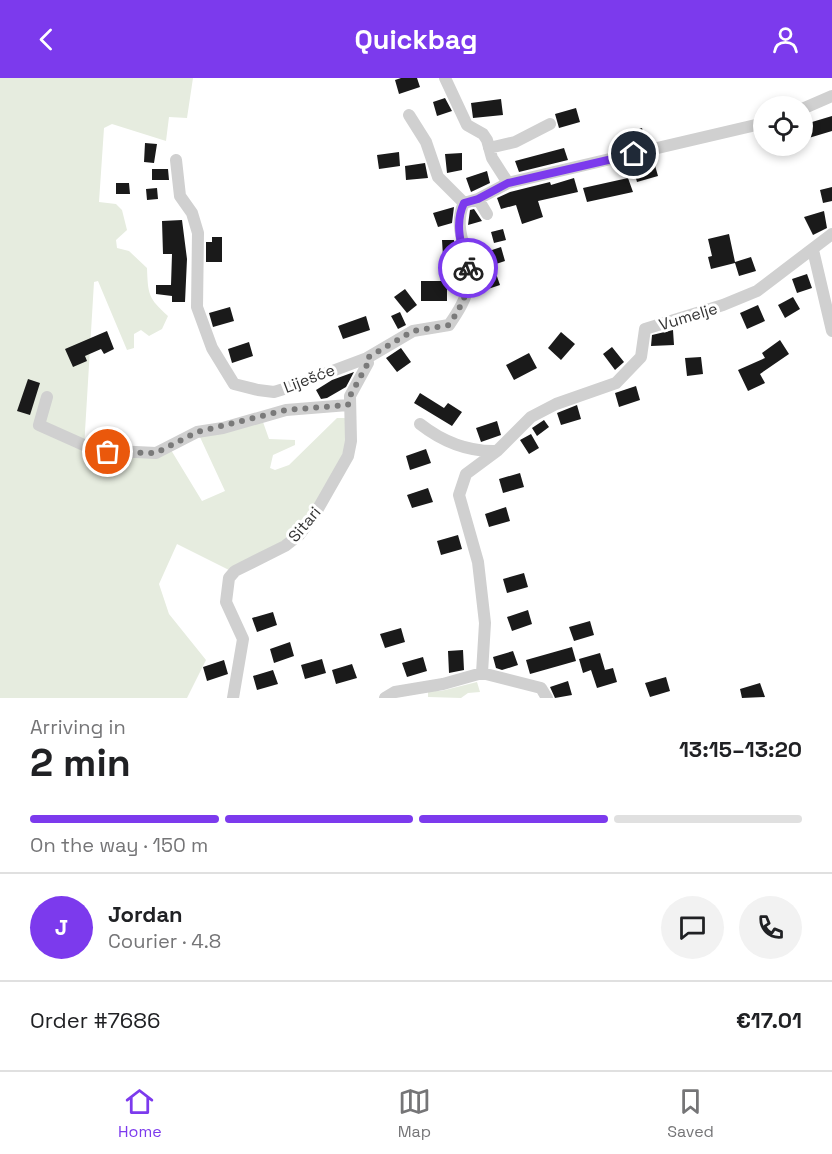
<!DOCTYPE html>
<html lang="en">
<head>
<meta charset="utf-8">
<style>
  :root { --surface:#fff; --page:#f2f2f2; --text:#202124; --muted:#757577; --line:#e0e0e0; --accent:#7c3aed }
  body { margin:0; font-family:"Space Grotesk",sans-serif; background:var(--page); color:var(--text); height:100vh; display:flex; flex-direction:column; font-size:22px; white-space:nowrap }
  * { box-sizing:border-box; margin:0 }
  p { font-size:20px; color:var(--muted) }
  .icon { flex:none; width:33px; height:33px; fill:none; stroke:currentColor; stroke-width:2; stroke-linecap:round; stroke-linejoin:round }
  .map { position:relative; height:620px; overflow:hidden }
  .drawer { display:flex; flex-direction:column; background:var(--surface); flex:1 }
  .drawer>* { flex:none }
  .tools { position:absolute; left:753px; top:18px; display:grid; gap:12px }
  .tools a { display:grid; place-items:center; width:60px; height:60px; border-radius:50%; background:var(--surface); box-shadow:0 3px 9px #0003; font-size:30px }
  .pin { position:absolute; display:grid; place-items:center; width:51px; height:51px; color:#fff; margin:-26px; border:3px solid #fff; border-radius:50%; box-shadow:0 2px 6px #0007 }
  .courier { position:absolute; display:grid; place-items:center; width:60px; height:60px; margin:-30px; border:4px solid #7c3aed; border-radius:50%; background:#fff; color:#222; box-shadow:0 2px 8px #0007 }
  .summary em { font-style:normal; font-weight:800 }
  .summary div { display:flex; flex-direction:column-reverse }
  .summary { display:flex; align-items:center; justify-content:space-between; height:102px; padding:0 30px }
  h1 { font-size:39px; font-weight:800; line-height:45px }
  .bar { display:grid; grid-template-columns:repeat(4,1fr); gap:9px 6px; align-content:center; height:72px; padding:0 30px }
  .bar i { height:8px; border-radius:4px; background:var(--line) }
  .bar .active { background:var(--accent) }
  .bar p { grid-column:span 4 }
  .line { display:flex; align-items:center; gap:15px; padding:0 30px; border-top:2px solid var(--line) }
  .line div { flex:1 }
  .round { display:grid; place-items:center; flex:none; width:63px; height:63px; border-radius:32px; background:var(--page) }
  header { display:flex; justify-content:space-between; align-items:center; height:78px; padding:0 30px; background:var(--accent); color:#fff; font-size:27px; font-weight:800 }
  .dock { display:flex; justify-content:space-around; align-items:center; height:84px; border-top:2px solid var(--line); background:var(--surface); font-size:16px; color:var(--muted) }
  .dock a { display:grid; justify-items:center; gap:3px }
  .dock .active { color:var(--accent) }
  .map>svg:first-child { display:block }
  .green { fill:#e6ecdf }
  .building { fill:#1a1a1a }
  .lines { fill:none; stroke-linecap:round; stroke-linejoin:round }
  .minor { stroke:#d0d0d0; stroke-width:12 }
  .done { stroke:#7a7a7a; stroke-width:6; stroke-dasharray:0 10.8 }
  .route { stroke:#7c3aed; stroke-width:8 }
  .labels { text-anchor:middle; stroke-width:6; stroke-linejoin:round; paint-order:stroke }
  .street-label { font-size:16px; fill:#333; stroke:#fff }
</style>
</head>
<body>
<header><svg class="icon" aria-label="back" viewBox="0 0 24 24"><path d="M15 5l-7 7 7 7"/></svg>Quickbag<svg class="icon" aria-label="person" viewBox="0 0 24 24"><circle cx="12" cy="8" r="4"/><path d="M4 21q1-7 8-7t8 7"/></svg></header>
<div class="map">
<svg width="832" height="620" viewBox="0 0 832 620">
  <rect width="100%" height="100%" fill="#fff"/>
  <path class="green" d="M0 0H193L187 40 169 39 166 63 112 46 104 50 99 124 116 126 122 132 127 152 116 162 117 170 129 173 147 190C148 216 148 220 168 238L162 251 149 258 141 252 134 256V270L127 272 98 203 94 204 84 370C110 386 142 377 171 372L202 423 225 413 199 357 263 344 269 361 295 362V367L273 377 270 390 275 392 289 387 337 340H345C359 364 314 437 296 456 283 468 248 483 231 493L177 466 159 506 169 536 206 582 187 620H0Z
    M477 604 480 614 468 615 461 620 428 619V613H441Z"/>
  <path class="building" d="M401 0H417L420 9 399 16 395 2Z
    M445 20 452 33 437 38 433 24Z
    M501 21 503 37 473 40 471 25Z
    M576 30 580 44 559 50 555 36Z
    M832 38V53L802 62V47Z
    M642 50 646 64 625 69 621 57Z
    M145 65 157 66 154 85 144 84Z
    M564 70 568 82 519 94 515 83Z
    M399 74 400 88 379 91 377 77Z
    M462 75V92L447 95 445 76Z
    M654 84 658 98 637 104 633 90Z
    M425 85 428 100 406 102 405 88Z
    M152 91H168L169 102H152Z
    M487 93 490 105 471 114 466 100Z
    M574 100 578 114 538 123 543 139 522 146 516 127 501 131 497 120 510 114 550 104 551 107Z
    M628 100 633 114 587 124 583 110Z
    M116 105H129L130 116H116Z
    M832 109V123L823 125 820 112Z
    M157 110 158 121 147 122 146 111Z
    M454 129 452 145 438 149 433 135Z
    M474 131 482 143 468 147 470 132Z
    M824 133 827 150 813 157 804 139Z
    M182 142 187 181 185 224H172V218L156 216V207H171L172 176H163L162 143Z
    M503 151 506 162 494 165 491 154Z
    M729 156 735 184 751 179 756 193 739 198 735 185 711 191 708 179 712 178 708 161Z
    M212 159H222V184H206V164H212Z
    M442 162H454L455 177 443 178Z
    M501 169 505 183 493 187 500 207 479 214 477 199 486 196 480 176Z
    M807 196 812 210 797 215 792 201Z
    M421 203H447V223H421Z
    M405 211 417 227 407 235 394 219Z
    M793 219 800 231 785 240 778 227Z
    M758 227 765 243 747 251 740 235Z
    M230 229 234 243 213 249 209 235Z
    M400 234 406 247 398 251 391 238Z
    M366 238 370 252 343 261 338 248Z
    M673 252 674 267 651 268 652 257Z
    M107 253 114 271 104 276 101 271 85 278 87 283 73 289 65 271Z
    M561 254 575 266 561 282 548 270Z
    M780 262 789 276 760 296 765 305 748 313 738 292 765 280 762 275Z
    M249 264 253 278 232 285 228 271Z
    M612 269 624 284 615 292 603 276Z
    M401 270 411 284 397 294 386 280Z
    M529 275 537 290 514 302 506 287Z
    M701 279 703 296 687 298 685 280Z
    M354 294 346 309 327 320 321 321 316 312 332 302Z
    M28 301 40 305 30 337 17 333Z
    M636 308 640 322 619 329 615 315Z
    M420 315 444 330 448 325 462 334 452 348 414 325Z
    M577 327 581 341 561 347 557 335Z
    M544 342 549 349 537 358 532 350Z
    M497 343 501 357 481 364 476 350Z
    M531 356 539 370 529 376 520 362Z
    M426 371 431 385 410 392 406 378Z
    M520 395 524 409 503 415 499 401Z
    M428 410 433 424 412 430 407 417Z
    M506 429 510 443 489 449 485 436Z
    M458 457 462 471 441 477 437 463Z
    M524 495 528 509 507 515 503 501Z
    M528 532 532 546 512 553 507 539Z
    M273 534 277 547 257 554 252 540Z
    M590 543 594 557 574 563 569 549Z
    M401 550 405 564 385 570 380 556Z
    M290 564 294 578 274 585 270 571Z
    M572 569 576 583 530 596 526 582Z
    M463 572 464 592 449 595 448 573Z
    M513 573 518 587 502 592 496 590 493 579Z
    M600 575 605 592 613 590 617 604 597 610 591 592 583 595 579 581Z
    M423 579 427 593 407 599 402 585Z
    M322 581 326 595 305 601 301 587Z
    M224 582 228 596 207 603 203 589Z
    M352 586 357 600 336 606 332 592Z
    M273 592 278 606 257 612 253 598Z
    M666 599 670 613 650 619 645 605Z
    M568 603 572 617 555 620 550 609Z
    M760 605 765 619 742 620 740 611Z"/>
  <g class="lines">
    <path class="minor" d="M445 0 467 47 483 56 487 62 492 80 508 105
      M802 31 832 18
      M409 37 426 64 438 99 464 125
      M489 70 515 64 550 46
      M176 82 180 118 192 135 198 155 197 229 212 270 234 306 258 312 274 314 287 310 367 280 413 253 449 247C458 234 467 220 469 204 472 176 451 153 464 125L478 121 508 105 764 45
      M478 121 487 136
      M813 172 832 253
      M47 319 39 347 95 372 156 375 197 354 223 350 286 332 348 327
      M420 346C443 364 468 374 497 373
      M482 595 485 545 478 484 459 417 466 396 497 373 531 339 556 326 616 305 641 279 645 251 723 227 757 213 832 156
      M233 620 243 561 226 524 229 500 235 493 285 468 299 457 315 436 348 378 351 363 350 318 368 285 367 280
      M385 620 395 614 443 606 482 595 541 610 547 620"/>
  </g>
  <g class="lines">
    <path class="done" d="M108 374 156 375 197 354 286 332 348 327 350 318 368 285 367 280 413 253 449 247C461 229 471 211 468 190"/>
    <path class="route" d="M468 190C461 168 454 146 464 125L478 121 508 105 634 76"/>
  </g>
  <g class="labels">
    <g class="street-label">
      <text transform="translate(688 238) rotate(-17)" y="6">Vumelje</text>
      <text transform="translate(309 300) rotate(-21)" y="6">Liješće</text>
      <text transform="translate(304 446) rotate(-50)" y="6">Sitari</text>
    </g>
  </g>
</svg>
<div class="tools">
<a><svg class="icon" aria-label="locate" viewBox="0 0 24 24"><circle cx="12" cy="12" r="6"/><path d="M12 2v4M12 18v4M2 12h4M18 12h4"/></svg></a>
</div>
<div class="pin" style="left:108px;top:374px;background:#ea580c"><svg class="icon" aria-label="bag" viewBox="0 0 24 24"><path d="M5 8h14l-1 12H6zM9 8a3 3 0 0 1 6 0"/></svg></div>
<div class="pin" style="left:634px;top:76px;background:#1f2937"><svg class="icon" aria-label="home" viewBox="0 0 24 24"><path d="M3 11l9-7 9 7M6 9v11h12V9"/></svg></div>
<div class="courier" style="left:468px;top:190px"><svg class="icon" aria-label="bike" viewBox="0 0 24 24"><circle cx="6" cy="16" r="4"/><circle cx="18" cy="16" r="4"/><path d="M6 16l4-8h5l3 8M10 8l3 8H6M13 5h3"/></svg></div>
</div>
<section class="drawer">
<div class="summary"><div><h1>2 min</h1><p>Arriving in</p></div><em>13:15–13:20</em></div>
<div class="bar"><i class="active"></i><i class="active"></i><i class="active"></i><i></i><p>On the way · 150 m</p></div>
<div class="line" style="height:108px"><b class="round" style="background:var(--accent);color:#fff">J</b><div><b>Jordan</b><p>Courier · 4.8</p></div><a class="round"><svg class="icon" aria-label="chat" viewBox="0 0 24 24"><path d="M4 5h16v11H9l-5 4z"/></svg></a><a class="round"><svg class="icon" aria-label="phone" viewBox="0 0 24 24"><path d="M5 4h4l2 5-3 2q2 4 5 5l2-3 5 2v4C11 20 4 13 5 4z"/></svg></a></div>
<div class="line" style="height:78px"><div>Order #7686</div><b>€17.01</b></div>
</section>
<nav class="dock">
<a class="active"><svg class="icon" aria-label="home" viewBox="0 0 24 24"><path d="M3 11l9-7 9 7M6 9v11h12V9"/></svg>Home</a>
<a><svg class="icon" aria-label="map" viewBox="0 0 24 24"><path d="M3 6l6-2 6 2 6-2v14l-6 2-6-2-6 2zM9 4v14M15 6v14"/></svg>Map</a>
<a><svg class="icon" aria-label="saved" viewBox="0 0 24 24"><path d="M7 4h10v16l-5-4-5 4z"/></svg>Saved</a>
</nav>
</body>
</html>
